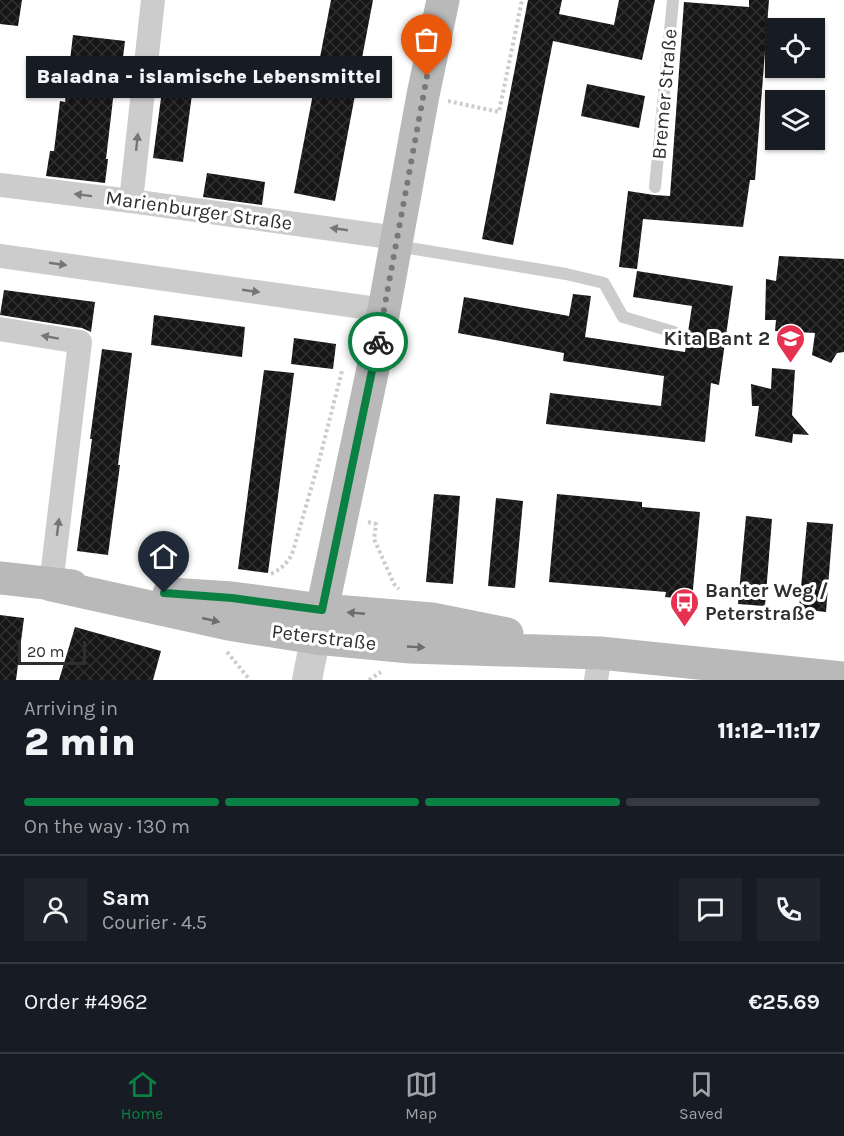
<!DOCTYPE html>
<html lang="en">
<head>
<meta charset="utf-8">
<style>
  :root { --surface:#171b24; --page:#20242c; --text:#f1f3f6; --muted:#9ea1a6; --line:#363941; --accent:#0b8043 }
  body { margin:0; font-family:Karla,sans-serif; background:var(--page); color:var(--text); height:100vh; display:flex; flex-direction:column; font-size:22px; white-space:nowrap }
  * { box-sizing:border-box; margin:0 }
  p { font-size:20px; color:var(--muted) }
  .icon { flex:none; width:33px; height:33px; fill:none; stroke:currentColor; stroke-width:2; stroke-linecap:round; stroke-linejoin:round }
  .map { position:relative; height:680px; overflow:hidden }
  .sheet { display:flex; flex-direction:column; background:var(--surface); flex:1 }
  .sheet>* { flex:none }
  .tools { position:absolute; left:765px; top:18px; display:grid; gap:12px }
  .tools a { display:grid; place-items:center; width:60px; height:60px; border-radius:0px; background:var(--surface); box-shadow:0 2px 4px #0004; font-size:30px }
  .scale { position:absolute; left:18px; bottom:15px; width:68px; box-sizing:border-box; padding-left:6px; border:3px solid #2f2f2f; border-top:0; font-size:16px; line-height:21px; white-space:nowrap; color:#2f2f2f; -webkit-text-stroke:4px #fff; paint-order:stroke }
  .pin { position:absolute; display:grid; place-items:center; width:51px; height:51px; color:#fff; margin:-62px -26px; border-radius:50% 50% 50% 0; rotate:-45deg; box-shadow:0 0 6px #0007 }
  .pin .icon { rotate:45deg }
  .courier { position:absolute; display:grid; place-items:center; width:60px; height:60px; margin:-30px; border:4px solid #0b8043; border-radius:50%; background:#fff; color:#222; box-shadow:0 2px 8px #0007 }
  .bubble { position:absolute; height:42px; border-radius:0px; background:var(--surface); box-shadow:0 2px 4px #0004; font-size:20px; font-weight:800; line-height:42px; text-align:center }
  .headline em { font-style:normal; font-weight:800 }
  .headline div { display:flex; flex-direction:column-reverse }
  .headline { display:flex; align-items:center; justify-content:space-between; height:102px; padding:0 24px }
  h1 { font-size:39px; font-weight:800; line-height:45px }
  .bar { display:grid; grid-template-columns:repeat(4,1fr); gap:9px 6px; align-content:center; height:72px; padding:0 24px }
  .bar i { height:8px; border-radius:4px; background:var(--line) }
  .bar .active { background:var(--accent) }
  .bar p { grid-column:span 4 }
  .line { display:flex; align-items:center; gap:15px; padding:0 24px; border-top:2px solid var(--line) }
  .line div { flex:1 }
  .round { display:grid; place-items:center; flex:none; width:63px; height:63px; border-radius:0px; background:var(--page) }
  .tab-bar { display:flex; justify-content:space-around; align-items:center; height:84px; border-top:2px solid var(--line); background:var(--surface); font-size:16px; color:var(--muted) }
  .tab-bar a { display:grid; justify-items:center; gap:3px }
  .tab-bar .active { color:var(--accent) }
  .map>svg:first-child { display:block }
  .building { fill:url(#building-cross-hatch) }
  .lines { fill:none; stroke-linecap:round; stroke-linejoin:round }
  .path { stroke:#ccc; stroke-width:4; stroke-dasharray:3 3; stroke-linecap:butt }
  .service { stroke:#ccc; stroke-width:12 }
  .minor { stroke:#ccc; stroke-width:24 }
  .tertiary { stroke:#ccc; stroke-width:30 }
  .secondary { stroke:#b9b9b9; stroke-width:33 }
  .oneway { fill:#767676 }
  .oneway2 { fill:#6d6d6d }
  .done { stroke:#787878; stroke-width:6; stroke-dasharray:0 10.8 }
  .route { stroke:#0b8043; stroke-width:8 }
  .labels { text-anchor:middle; stroke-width:6; stroke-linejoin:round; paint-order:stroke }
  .street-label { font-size:20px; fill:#2f2f2f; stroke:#fff }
  .poi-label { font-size:20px; font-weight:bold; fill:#2f2f2f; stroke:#fff; text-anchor:end }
</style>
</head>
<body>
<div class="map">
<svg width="844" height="680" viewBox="0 0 844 680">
  <defs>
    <pattern id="building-cross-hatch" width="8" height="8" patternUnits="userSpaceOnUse" patternTransform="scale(1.5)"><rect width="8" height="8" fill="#161616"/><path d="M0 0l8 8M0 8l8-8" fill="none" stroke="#303030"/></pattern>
  </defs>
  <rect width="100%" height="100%" fill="#fff"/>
  <path class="building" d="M0 0H22L18 26 0 24Z
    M331 0H373L335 201 294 193Z
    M528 0H562L559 14 614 25 619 0H655L642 60 553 41 513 245 482 239Z
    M749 0H769L755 180H750L743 227 643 219 637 269 619 267 628 191 654 195 670 196 684 2 749 7Z
    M73 35 125 41 120 82H115L106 159H108L105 183 46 176 50 151H54L60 101 65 102Z
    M165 68 195 72 183 162 153 158Z
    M587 84 645 96 639 128 581 116Z
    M207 173 265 182 262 205 203 197Z
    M779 256 844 259V352L837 353 831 363 812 355 815 333 775 331 776 320H765L766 279 776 281Z
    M637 271 733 286 719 385 711 383 705 442 546 424 550 393 661 406 664 376 563 361 564 353 458 333 464 297 569 316 573 294 591 296 585 337 685 352 692 306 633 297Z
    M4 290 95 302 91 332 82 328 0 315Z
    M154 315 245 327 242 357 151 345Z
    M294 338 336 344 333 369 291 364Z
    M102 349 132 353 118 465H120L108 555 77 551 92 439H90Z
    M772 368 795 370 792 415 809 435 793 434 792 443 755 436 759 406H752L751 384 771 389Z
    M264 370 294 373 268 573 238 569Z
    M434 494 460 496 453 584 426 582Z
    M557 494 642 502V507L700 512 692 600 665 597 666 592 549 582Z
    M496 498 523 501 515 588 488 586Z
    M746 516 772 519 765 606 738 604Z
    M807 522 833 524 826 612 799 609Z
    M0 615 24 618 16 680H0Z
    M75 627 161 651 153 680H59Z"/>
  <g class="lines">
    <path class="path" d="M448 101 499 112 522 0
      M368 522 376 524 374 539 394 584 399 589
      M271 574C283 568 290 561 294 548L319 461 342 371
      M227 652 250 680
      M369 680 381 672"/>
    <path class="service" d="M655 187 673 0
      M397 246 566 274 604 283 623 317 674 332"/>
    <path class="minor" d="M0 185 131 201 397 238
      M131 201 153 0
      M0 256 384 310
      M0 329 80 342 51 585
      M596 680 600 653"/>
    <path class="tertiary" d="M307 680 320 615"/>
    <path class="secondary" d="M0 578 72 586
      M51 585 228 624 316 638 410 647 600 653 844 678
      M169 594 232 598 322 610 432 619 507 634
      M322 610 375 359 423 95 443 0"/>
  </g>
  <defs><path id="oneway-solid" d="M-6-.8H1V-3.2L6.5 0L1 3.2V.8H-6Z" transform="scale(1.5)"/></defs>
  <g class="oneway">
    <use href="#oneway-solid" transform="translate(137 142) rotate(-84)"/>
    <use href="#oneway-solid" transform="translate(83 195) rotate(-173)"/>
    <use href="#oneway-solid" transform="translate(339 229) rotate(-172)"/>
    <use href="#oneway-solid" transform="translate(58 264) rotate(8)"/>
    <use href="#oneway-solid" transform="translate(251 291) rotate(8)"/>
    <use href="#oneway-solid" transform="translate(50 337) rotate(-170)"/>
    <use href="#oneway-solid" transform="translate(58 527) rotate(-83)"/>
  </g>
  <g class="oneway2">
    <use href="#oneway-solid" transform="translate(356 613) rotate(-175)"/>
    <use href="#oneway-solid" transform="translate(211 620) rotate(13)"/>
    <use href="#oneway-solid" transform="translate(416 647) rotate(3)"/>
  </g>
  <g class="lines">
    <path class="done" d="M378 342 427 76"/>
    <path class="route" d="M164 593 232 598 322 610 378 342"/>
  </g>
  <defs>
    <symbol id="school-pin" viewBox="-11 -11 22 30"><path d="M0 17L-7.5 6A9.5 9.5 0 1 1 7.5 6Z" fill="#e63151" stroke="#fff"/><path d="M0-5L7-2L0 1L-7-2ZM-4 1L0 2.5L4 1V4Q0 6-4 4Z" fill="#fff"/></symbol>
    <symbol id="bus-pin" viewBox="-11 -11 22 30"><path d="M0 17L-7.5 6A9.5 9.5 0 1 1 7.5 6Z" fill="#e63151" stroke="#fff"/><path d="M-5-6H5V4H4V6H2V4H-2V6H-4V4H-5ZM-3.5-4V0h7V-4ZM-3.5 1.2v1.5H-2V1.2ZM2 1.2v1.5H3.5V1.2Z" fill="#fff"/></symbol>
  </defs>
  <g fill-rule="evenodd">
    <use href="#school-pin" x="774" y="322" width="33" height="45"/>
    <use href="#bus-pin" x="668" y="586" width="33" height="45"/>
  </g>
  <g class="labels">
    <g class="street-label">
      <text transform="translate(664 94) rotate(-85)" y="7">Bremer Straße</text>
      <text transform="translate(199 210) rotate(8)" y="7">Marienburger Straße</text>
      <text transform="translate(324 637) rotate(7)" y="7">Peterstraße</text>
    </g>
    <g class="poi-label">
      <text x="770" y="345">Kita Bant 2</text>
      <text x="705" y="597" text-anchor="start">Banter Weg /<tspan x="705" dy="23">Peterstraße</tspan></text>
    </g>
  </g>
</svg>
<div class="tools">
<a><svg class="icon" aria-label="locate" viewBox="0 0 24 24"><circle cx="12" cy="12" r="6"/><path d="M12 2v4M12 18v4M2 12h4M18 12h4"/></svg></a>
<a><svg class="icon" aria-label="layers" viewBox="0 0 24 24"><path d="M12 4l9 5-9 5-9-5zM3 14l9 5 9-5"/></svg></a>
</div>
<div class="scale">20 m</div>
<div class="pin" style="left:427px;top:76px;background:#ea580c"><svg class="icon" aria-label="bag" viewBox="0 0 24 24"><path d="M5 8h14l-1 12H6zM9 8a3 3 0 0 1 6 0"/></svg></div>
<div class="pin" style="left:164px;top:593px;background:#1f2937"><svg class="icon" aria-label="home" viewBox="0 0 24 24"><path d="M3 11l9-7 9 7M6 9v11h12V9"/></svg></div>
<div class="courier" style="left:378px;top:342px"><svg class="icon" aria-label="bike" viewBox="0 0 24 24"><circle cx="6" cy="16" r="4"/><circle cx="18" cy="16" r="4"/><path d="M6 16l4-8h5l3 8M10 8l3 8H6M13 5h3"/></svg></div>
<div class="bubble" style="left:26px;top:56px;width:366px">Baladna - islamische Lebensmittel</div>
</div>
<section class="sheet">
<div class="headline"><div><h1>2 min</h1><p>Arriving in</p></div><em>11:12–11:17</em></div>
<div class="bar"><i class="active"></i><i class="active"></i><i class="active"></i><i></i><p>On the way · 130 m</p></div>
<div class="line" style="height:108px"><a class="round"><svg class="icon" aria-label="person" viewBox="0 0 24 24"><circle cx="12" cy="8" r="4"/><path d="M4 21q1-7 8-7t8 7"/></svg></a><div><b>Sam</b><p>Courier · 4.5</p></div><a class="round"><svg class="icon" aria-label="chat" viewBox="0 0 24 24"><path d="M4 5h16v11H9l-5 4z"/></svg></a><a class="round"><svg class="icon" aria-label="phone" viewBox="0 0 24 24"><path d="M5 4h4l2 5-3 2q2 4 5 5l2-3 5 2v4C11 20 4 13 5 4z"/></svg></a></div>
<div class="line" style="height:78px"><div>Order #4962</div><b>€25.69</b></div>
</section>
<nav class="tab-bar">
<a class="active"><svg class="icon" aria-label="home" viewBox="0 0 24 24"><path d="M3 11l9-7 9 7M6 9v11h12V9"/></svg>Home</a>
<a><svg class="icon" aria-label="map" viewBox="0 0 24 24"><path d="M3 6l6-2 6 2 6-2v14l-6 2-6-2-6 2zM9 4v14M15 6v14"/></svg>Map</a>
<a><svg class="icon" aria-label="saved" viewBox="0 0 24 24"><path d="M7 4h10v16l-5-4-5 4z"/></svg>Saved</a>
</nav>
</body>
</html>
